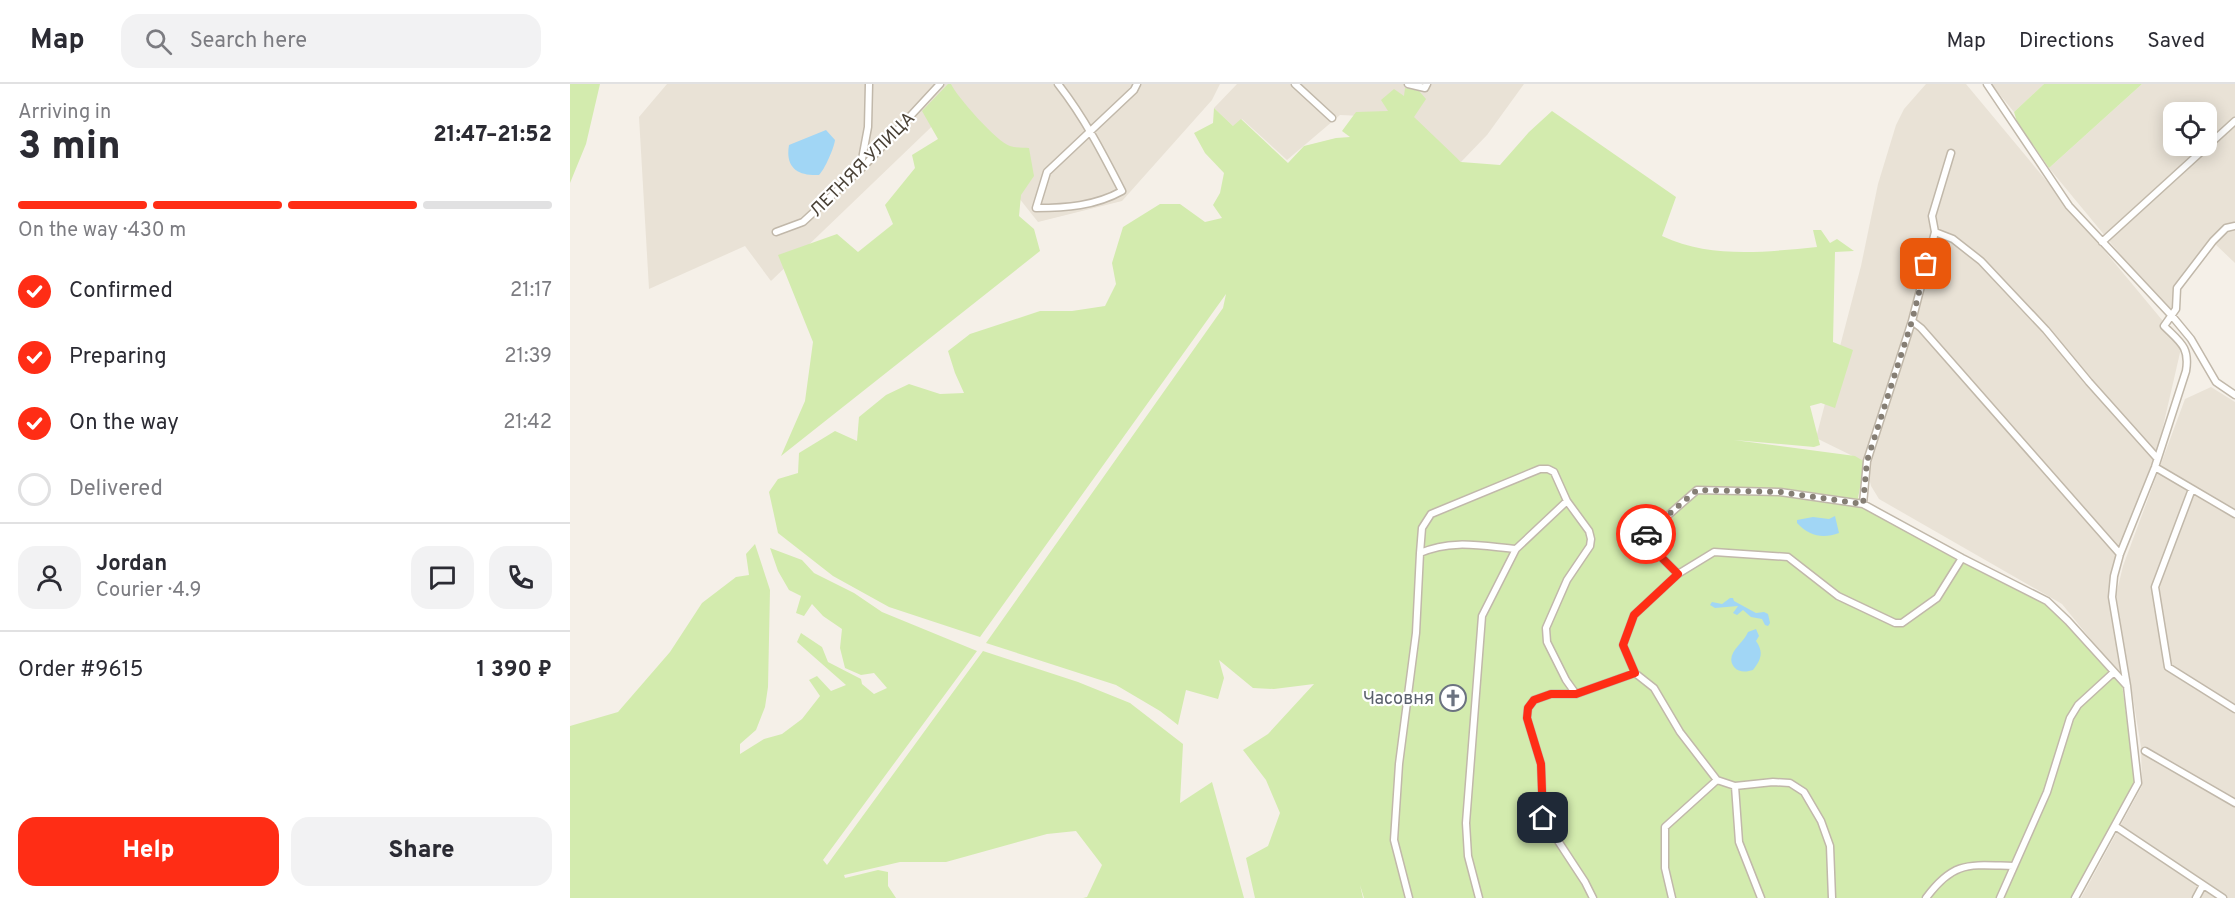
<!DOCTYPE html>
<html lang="en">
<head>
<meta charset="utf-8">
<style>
  :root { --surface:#fff; --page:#f2f2f3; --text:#2b2b33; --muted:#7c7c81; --line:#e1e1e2; --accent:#ff2d15 }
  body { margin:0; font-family:Overpass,sans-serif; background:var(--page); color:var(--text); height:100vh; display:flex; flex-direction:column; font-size:22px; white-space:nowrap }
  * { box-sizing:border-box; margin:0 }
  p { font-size:20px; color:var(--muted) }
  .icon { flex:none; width:33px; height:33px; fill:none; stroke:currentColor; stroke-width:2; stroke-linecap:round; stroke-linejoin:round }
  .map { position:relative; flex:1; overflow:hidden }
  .side { display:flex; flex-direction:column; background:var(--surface); width:570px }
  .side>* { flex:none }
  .buttons { position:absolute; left:1593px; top:18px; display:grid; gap:12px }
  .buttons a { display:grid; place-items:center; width:54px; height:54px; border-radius:12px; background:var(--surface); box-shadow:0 3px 15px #0003; font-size:30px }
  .pin { position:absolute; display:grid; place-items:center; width:51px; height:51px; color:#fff; margin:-26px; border-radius:12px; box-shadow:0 3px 9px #0006 }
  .courier { position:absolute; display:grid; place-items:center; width:60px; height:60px; margin:-30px; border:4px solid #ff2d15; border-radius:50%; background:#fff; color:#222; box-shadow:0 2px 8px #0007 }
  .head em { font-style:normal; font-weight:800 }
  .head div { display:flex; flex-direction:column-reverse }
  .head { display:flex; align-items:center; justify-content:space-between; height:102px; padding:0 18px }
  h1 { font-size:39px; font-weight:800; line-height:45px }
  .bar { display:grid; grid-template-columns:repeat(4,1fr); gap:9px 6px; align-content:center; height:72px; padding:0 18px }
  .bar i { height:8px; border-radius:4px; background:var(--line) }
  .bar .active { background:var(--accent) }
  .bar p { grid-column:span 4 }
  .line { display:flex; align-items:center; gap:15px; padding:0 18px; border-top:2px solid var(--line) }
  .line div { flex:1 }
  .round { display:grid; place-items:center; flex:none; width:63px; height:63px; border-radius:18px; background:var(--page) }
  ol { padding:0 18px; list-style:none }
  li { display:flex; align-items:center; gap:18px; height:66px }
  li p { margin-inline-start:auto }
  li .icon { padding:6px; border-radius:50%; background:var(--accent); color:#fff; stroke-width:4 }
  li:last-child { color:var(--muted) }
  li i { width:33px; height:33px; border:3px solid var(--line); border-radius:50% }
  .cta { display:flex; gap:12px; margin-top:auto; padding:12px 18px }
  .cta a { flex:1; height:69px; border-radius:18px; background:var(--accent); color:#fff; font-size:24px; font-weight:800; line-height:69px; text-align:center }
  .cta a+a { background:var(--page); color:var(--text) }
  header { display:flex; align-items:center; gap:36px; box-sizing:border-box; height:84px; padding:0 30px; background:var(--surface); border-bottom:2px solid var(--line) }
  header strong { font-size:28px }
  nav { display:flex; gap:33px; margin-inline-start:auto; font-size:21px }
  .search { width:420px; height:54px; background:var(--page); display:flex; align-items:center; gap:15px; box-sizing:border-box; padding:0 21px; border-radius:18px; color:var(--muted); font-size:22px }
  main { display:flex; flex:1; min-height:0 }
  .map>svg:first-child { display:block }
  .residential { fill:#e9e2d6; fill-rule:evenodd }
  .green { fill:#d3ebae }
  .water { fill:#a1d6f5 }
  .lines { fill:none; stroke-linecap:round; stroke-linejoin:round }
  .street-casing { stroke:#c1b8aa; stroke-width:9 }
  .street { stroke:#fff; stroke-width:6 }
  .done { stroke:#857e74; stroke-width:6; stroke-dasharray:0 10.8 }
  .route { stroke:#ff2d15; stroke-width:8 }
  .labels { text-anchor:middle; stroke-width:4.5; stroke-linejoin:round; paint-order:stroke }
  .street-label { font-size:18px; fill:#494136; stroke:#fff }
  .worship-label { font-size:18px; fill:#5b616d; stroke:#fff; text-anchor:end }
</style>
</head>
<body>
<header>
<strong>Map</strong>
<div class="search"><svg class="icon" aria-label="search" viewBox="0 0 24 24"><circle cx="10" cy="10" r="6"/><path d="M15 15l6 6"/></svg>Search here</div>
<nav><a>Map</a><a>Directions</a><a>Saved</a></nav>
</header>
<main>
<section class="side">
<div class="head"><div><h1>3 min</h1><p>Arriving in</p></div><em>21:47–21:52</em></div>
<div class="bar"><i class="active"></i><i class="active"></i><i class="active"></i><i></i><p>On the way · 430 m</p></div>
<ol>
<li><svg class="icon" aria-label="check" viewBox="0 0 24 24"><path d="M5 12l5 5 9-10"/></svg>Confirmed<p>21:17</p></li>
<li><svg class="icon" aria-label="check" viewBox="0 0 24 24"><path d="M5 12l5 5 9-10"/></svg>Preparing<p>21:39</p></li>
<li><svg class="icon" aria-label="check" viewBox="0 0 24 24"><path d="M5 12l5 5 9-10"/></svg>On the way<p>21:42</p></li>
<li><i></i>Delivered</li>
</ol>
<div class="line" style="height:108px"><a class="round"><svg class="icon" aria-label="person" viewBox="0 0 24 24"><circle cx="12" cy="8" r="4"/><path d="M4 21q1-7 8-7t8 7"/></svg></a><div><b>Jordan</b><p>Courier · 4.9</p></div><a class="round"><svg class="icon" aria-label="chat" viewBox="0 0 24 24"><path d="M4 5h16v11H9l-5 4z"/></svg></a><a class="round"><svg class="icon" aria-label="phone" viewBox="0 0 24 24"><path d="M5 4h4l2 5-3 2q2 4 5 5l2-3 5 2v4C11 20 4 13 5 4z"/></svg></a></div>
<div class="line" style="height:78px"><div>Order #9615</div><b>1 390 ₽</b></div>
<div class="cta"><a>Help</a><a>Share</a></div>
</section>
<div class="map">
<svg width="1665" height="814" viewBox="0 0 1665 814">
  <rect width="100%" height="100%" fill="#f5f0e8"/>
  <path class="residential" d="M97 0H650L642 16 552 117 468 138 379 26 201 197 175 162 79 205 69 33Z
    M667 0H954L917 51 891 78 850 42 836 34 770 31 717 76 672 35 664 43 644 24Z
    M1356 0H1396L1612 260 1589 360 1548 468 1539 511 1552 594 1492 520 1309 415 1301 402 1295 378 1246 354 1291 182 1308 100 1326 41 1334 25Z
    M1421 0H1474L1444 28Z
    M1572 0H1665V179L1643 158 1610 204 1606 232 1569 193 1479 84ZM1604 28H1636V62H1604Z
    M1641 303 1665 318V814H1511L1572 702 1571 663 1546 511 1553 482 1615 315Z"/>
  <path class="green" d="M0 0H30L16 60 0 99Z
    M378 0H381C387 13 427 58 440 62 446 64 453 64 459 64L464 92 451 111 449 132 464 145 470 167 211 372 235 317 243 258 208 171 267 150 288 168 323 140 315 121 345 84 342 71 368 55 352 27Z
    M1474 0H1572L1479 84 1447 38 1444 28Z
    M835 4 849 7 856 15 844 33 891 78 930 81 959 48 982 27 1106 113 1092 152C1141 175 1195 168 1247 163L1243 146H1251L1260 159 1267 155 1284 167 1265 168 1263 258 1283 266 1265 324 1251 319 1240 322 1250 361 1244 363 1164 356 1285 372 1295 378 1288 414 1475 516 1552 600 1565 696 1503 814H794L790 801 793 814H685L676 774 698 762 710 729 696 696 673 666 698 650 744 600 704 605 683 604 649 576 654 594 648 615 616 606 608 641 590 627 546 601 416 559 653 224 656 210 410 553 319 523 263 492 208 449 199 408 208 395 228 389 229 369 265 347 287 357 289 333 316 311 339 300 370 310 394 309 385 289 378 267 400 250 470 227H502L535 222 546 200 542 179 553 143 590 120H610L635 138 652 134 643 121 650 109 654 89 635 69 624 49 643 39 644 24 663 42 671 35 718 79 734 62 766 54 780 53 772 47 786 28 818 27 811 16 824 5 834 12Z
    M185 460 200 506 198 603 195 623 186 646 170 660V670L194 655 212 650 232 635 250 612 239 596 247 592 261 607 276 601 227 558 231 549 252 563 258 578 291 595 292 600 304 610 317 604 304 589 291 591 275 584 270 564 272 545 253 532 242 520 234 532 226 529 231 512 219 506 208 487 200 464 232 476 244 489 284 509 312 528 407 567 253 776 257 781 413 567 508 598 560 619 613 660 610 719 642 698 674 814H513L517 813 532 781 506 747 477 750 376 778H330L274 791 275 794 308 786 318 788V802L326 814H0V642L48 628 100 568 132 519 166 493 179 491 176 470Z"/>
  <path class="water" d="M256 46 265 56C264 64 255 85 249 91 228 92 215 84 219 61Z
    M1265 432 1269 449C1253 455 1239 452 1227 439V436L1243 433 1259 435Z
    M1160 514H1163L1164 517 1186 529 1194 528 1198 530 1200 539 1198 542 1195 541 1192 535 1181 533 1173 526 1167 531 1163 529 1168 522 1145 524 1140 521 1142 518 1152 520Z
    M1186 545 1189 552 1186 557C1194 568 1191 576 1183 586 1177 588 1169 589 1164 583 1154 570 1174 559 1178 548Z"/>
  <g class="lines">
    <defs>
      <path id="street" d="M488 0C514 33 533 70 552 107 525 122 496 124 466 124L477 88 564 6 567 0
        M725 0 762 34
        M838 0 855 4 857 0
        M1417 0 1499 122 1602 232 1621 255 1646 298 1665 311
        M290 86 298 43 299 0
        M206 148 233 138 295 81 370 0
        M1365 148 1383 155 1411 177 1476 246 1519 298 1587 374
        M1532 158 1665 37
        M1342 237 1351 244 1550 470
        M1585 383 1665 430
        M1622 405 1585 503 1598 583 1665 625
        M1293 420 1297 377 1342 237 1365 148 1362 132 1381 69
        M850 469 852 444 861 430 970 385H978L984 388 997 417 1019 447 1021 455 1020 462 997 496 976 544 977 558 996 596 1006 610
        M1108 490 1072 454 1127 406 1210 408 1293 420 1392 474 1477 517 1498 537 1557 602
        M1575 667 1665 719
        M1165 702 1169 758 1191 814
        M1545 742 1653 814
        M839 814 824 756 829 680 846 549 850 469C882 455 912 462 946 465
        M909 814 898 772 896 739 912 532 946 465 997 417
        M1023 814 1015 798 973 734 971 680 957 634 958 624 964 616 981 610H1006L1065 589
        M1102 814 1095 784V743L1147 696
        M1262 814 1260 762 1251 737 1234 708 1220 699 1203 698 1165 702 1147 696 1110 648 1084 604 1065 589 1053 561 1064 531 1108 490 1144 468 1218 473 1268 512 1325 539H1332L1367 514 1392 474
        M1356 814C1384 776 1400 781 1443 782
        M1430 814 1477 708 1500 634 1508 621 1544 588
        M1505 814 1568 699 1557 602 1542 513 1544 492 1550 470 1585 383 1616 287C1620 263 1610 258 1594 242L1606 225 1607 204 1643 157 1656 144 1665 142
        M1626 814 1633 801"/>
    </defs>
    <use href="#street" class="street-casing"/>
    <use href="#street" class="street"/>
  </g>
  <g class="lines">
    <path class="done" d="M1076 450 1127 406 1210 408 1293 420 1297 377 1342 237 1356 180"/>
    <path class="route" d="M973 734 971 680 957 634 958 624 964 616 981 610H1006L1065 589 1053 561 1064 531 1108 490 1072 454 1076 450"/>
  </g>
  <defs>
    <symbol id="church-ring" viewBox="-11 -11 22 22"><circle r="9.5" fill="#fff" stroke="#6b7280" stroke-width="1.5"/><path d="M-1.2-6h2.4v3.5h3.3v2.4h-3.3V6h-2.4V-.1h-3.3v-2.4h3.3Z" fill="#6b7280"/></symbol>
  </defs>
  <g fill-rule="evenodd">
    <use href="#church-ring" x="868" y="599" width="30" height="30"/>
  </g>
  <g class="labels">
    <g class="street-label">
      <text transform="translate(292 80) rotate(-45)" y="6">ЛЕТНЯЯ УЛИЦА</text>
    </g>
    <g class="worship-label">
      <text x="864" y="620">Часовня</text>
    </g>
  </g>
</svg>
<div class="buttons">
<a><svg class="icon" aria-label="locate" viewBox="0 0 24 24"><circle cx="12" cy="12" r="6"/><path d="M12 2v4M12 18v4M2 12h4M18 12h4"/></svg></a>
</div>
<div class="pin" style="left:1356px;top:180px;background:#ea580c"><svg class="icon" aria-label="bag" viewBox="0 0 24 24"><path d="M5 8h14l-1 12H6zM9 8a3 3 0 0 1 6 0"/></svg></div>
<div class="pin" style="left:973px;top:734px;background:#1f2937"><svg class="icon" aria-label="home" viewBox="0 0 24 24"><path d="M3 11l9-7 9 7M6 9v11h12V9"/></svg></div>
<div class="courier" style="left:1076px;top:450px"><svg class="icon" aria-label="car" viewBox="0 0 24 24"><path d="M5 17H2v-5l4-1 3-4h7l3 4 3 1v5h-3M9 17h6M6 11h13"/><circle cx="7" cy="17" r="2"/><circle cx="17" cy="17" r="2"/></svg></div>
</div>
</main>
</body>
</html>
